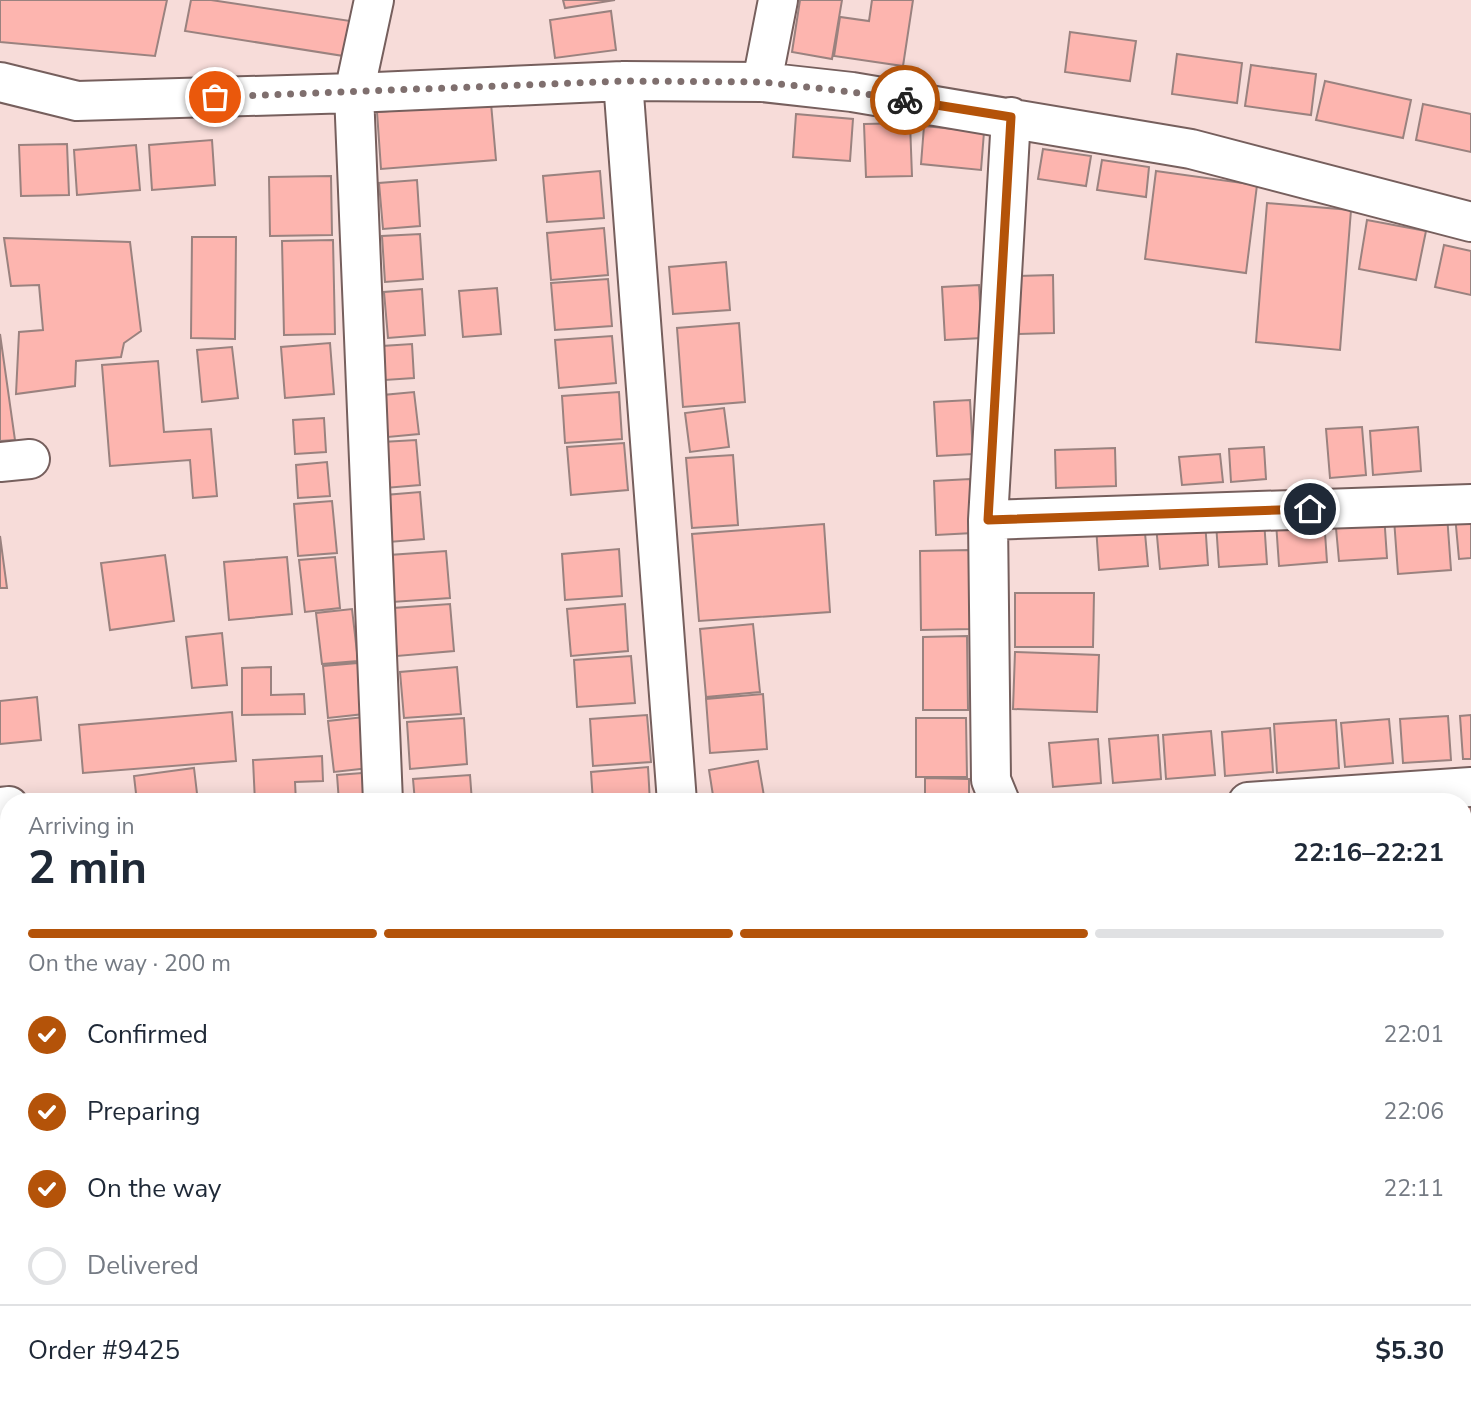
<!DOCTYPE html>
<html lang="en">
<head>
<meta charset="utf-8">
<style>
  :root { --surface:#fff; --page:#f2f2f3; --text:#1f2937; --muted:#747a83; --line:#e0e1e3; --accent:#b45309 }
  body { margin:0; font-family:"Nunito Sans",sans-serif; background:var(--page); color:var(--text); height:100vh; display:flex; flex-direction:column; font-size:26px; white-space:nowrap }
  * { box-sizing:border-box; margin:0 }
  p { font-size:23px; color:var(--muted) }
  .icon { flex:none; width:38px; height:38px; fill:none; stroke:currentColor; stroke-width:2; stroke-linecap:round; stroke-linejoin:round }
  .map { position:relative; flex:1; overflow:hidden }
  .panel { position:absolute; left:0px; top:793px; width:1472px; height:618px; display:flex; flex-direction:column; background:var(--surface); border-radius:28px 28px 0 0; box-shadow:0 4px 18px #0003 }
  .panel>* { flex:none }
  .pin { position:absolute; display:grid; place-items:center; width:60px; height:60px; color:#fff; margin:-30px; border:4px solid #fff; border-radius:50%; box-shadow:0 2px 7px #0007 }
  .courier { position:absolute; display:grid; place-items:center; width:70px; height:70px; margin:-35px; border:5px solid #b45309; border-radius:50%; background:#fff; color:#222; box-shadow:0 2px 9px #0007 }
  .overview em { font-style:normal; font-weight:700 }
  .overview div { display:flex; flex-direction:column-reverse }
  .overview { display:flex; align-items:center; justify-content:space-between; height:119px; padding:0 28px }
  h1 { font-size:46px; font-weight:700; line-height:52px }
  .bar { display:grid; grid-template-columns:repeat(4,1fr); gap:10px 7px; align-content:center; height:84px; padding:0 28px }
  .bar i { height:9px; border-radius:5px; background:var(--line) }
  .bar .on { background:var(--accent) }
  .bar p { grid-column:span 4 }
  .line { display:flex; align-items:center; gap:18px; padding:0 28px; border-top:2px solid var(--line) }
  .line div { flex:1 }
  ol { padding:0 28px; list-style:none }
  li { display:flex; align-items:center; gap:21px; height:77px }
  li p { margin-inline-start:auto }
  li .icon { padding:7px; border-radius:50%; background:var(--accent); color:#fff; stroke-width:4 }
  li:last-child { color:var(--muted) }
  li i { width:38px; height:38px; border:4px solid var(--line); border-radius:50% }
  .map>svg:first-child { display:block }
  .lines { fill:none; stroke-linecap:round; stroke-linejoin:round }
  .stream { stroke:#d57f7a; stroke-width:9 }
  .building { fill:#fdb5af; stroke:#9a827f; stroke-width:2 }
  .minor-casing { stroke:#765f5d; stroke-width:42 }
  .minor { stroke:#fff; stroke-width:38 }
  .done { stroke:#7f6f6e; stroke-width:7; stroke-dasharray:0 12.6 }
  .route { stroke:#b45309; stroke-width:9 }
</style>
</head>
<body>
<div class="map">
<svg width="1471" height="1409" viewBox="0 0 1471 1409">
  <rect width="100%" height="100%" fill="#f7dcd9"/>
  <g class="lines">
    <path class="stream" d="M0 1242 9 1244
      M890 1402 896 1409"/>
  </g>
  <path class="building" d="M0 0H167L155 56 0 42Z
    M191 0H211L357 22 350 57 185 31Z
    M563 0H615L565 8Z
    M800 0H842L832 59 792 52Z
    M872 0H913L903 66 834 56 840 17 869 21Z
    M611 11 616 50 555 58 550 20Z
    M1070 32 1136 41 1130 81 1065 72Z
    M1177 54 1242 63 1237 103 1172 94Z
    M1251 65 1316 74 1311 115 1245 106Z
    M1325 81 1411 100 1403 138 1316 120Z
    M491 103 496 160 381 169 377 112Z
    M1423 104 1471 114V152L1416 140Z
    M796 114 853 119 850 161 793 157Z
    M910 123 912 176 866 177 864 124Z
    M924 126 984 132 981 170 921 164Z
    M212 140 215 185 152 190 149 145Z
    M67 144 69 195 21 196 19 145Z
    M136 145 140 190 77 195 74 150Z
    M1043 149 1091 156 1086 186 1038 179Z
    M1102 160 1149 167 1146 197 1097 190Z
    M600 171 604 218 547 222 543 176Z
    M1156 171 1257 185 1246 273 1145 259Z
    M331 176 332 235 270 236 269 177Z
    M417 180 420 226 383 229 379 183Z
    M1267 203 1351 210 1340 350 1256 342Z
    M1367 220 1426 231 1416 280 1359 269Z
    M604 228 608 275 551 280 547 233Z
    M420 234 423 279 385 282 382 236Z
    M192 237H236L235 339 191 338Z
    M4 238 130 242 141 331 124 343 121 357 76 361 75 386 16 394 19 332 43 330 39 285 11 286Z
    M333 240 335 334 284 335 282 241Z
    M1444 245 1471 251V295L1435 287Z
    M726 262 730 310 673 314 669 267Z
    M1053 275 1054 333 1019 334 1018 276Z
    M608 279 612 326 555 330 551 283Z
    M979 285 982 338 945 340 942 287Z
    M497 288 501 334 463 337 459 291Z
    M422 289 425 335 388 338 384 292Z
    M739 323 745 402 683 407 677 328Z
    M0 334 15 440 0 441Z
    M612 336 616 383 559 388 555 340Z
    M330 343 334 394 285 398 281 347Z
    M412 344 414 378 385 380 382 346Z
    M232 347 238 398 202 402 197 350Z
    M158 361 164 432 211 429 217 496 193 498 190 460 110 466 102 365Z
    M414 392 419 434 388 437 383 395Z
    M619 392 622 439 565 443 562 396Z
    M970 400 973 454 937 456 934 402Z
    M724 408 729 447 690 452 685 413Z
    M324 418 326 452 295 454 293 420Z
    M1362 427 1366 475 1330 478 1326 429Z
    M1418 427 1421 471 1373 475 1370 431Z
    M416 440 420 485 385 488 382 442Z
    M624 443 628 490 571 495 567 447Z
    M1264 447 1266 479 1231 482 1229 449Z
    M1115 448 1116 486 1056 488 1055 450Z
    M1220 454 1223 482 1182 485 1179 457Z
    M733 455 738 525 692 528 686 458Z
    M327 462 330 496 298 498 296 465Z
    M970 479 973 533 936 535 934 481Z
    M420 492 424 539 389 542 385 495Z
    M332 501 337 553 298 556 294 504Z
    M1384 514 1387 558 1339 561 1335 517Z
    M1471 514V558L1459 559 1455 515Z
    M1447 515 1451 570 1398 574 1394 519Z
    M1324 518 1327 562 1279 566 1276 522Z
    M1264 520 1267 564 1219 567 1216 523Z
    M1205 521 1208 565 1160 569 1156 525Z
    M1144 522 1148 566 1099 570 1096 526Z
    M824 524 830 612 699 621 692 534Z
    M0 536 7 588H0Z
    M619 549 622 596 565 600 562 554Z
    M969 550 971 629 921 630 920 551Z
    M446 551 450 598 392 602 389 555Z
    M165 555 174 621 110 630 101 563Z
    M287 557 292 614 229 620 224 562Z
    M335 557 340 608 305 612 299 560Z
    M1015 593H1094L1093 647H1015Z
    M450 604 454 651 397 656 393 608Z
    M625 604 628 651 571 656 567 609Z
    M352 609 358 661 322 664 316 613Z
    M753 624 760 692 706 697 700 629Z
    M222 633 227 685 192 688 186 637Z
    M967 636 968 710H923V637Z
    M1015 652 1099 655 1097 712 1013 709Z
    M631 656 635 703 577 707 574 660Z
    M358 663 364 714 328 718 323 666Z
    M271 667V695L304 694 305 714 242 715V668Z
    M457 667 461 714 404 718 400 672Z
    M763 694 767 749 710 753 706 699Z
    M37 697 41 740 0 744V701Z
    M232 712 236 761 83 773 79 725Z
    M647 715 651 762 593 766 590 719Z
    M1471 715V759H1463L1460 716Z
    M1448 716 1451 760 1403 763 1400 719Z
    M364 717 369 768 334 772 328 721Z
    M464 718 467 764 410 769 407 722Z
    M916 718H966L967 777H916Z
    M1389 719 1393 763 1345 767 1341 723Z
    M1336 720 1339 768 1277 773 1274 724Z
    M1270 728 1273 772 1225 776 1222 732Z
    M1211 731 1215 775 1166 779 1163 735Z
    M1158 735 1161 779 1113 783 1109 739Z
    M1098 739 1101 783 1053 787 1049 743Z
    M322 756 323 781 295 782 296 802H255L253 760Z
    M758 761 765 802H714L709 770Z
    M648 767 650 802H593L591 772Z
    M194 768 198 802H137L134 776Z
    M375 772 377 802H339L337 775Z
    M470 775 472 802H415L413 779Z
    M925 778 969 779V802H925Z
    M1471 805V834L1464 835 1463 806Z
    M9 840V890L0 891V841Z
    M1463 951H1467L1471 1001V1073L1463 1074Z
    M9 1128V1167L4 1169 0 1152V1130Z
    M0 1255H6L4 1311H0Z
    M200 1402H285V1409H200Z
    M592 1402H622V1409H592Z"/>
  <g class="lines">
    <defs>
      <path id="minor" d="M374 0 354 93 383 802
        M623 81 677 802
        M0 82 77 101 354 93 623 81 762 82 852 92 1191 149 1471 222
        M762 82 778 0
        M0 462 30 459
        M988 520 1471 504
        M1000 802 991 780 988 520 1011 117
        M1248 802 1471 787
        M0 807 9 806
        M1463 1101 1471 1100
        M0 1204H6
        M1205 1402 1232 1409"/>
    </defs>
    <use href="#minor" class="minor-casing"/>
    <use href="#minor" class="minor"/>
  </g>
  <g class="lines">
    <path class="done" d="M215 97 624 81 762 82 852 92 905 100"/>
    <path class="route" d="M905 100 1011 117 988 520 1310 509"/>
  </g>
</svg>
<div class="pin" style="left:215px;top:97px;background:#ea580c"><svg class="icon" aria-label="bag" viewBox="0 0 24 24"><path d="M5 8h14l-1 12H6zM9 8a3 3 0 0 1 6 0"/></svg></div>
<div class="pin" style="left:1310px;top:509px;background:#1f2937"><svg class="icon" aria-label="home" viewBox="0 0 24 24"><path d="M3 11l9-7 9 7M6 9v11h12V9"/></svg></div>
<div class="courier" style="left:905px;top:100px"><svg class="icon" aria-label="bike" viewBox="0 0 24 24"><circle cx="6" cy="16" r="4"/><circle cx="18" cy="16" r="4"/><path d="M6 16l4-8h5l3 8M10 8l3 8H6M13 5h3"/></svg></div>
<section class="panel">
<div class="overview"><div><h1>2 min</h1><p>Arriving in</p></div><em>22:16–22:21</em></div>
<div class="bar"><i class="on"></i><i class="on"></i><i class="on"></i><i></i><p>On the way · 200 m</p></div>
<ol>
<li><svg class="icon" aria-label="check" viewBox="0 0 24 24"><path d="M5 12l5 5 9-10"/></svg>Confirmed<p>22:01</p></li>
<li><svg class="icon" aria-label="check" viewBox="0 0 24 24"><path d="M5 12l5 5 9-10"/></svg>Preparing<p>22:06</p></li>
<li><svg class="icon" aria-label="check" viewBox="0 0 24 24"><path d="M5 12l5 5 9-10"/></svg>On the way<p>22:11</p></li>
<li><i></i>Delivered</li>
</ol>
<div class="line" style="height:91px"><div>Order #9425</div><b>$5.30</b></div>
</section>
</div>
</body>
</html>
